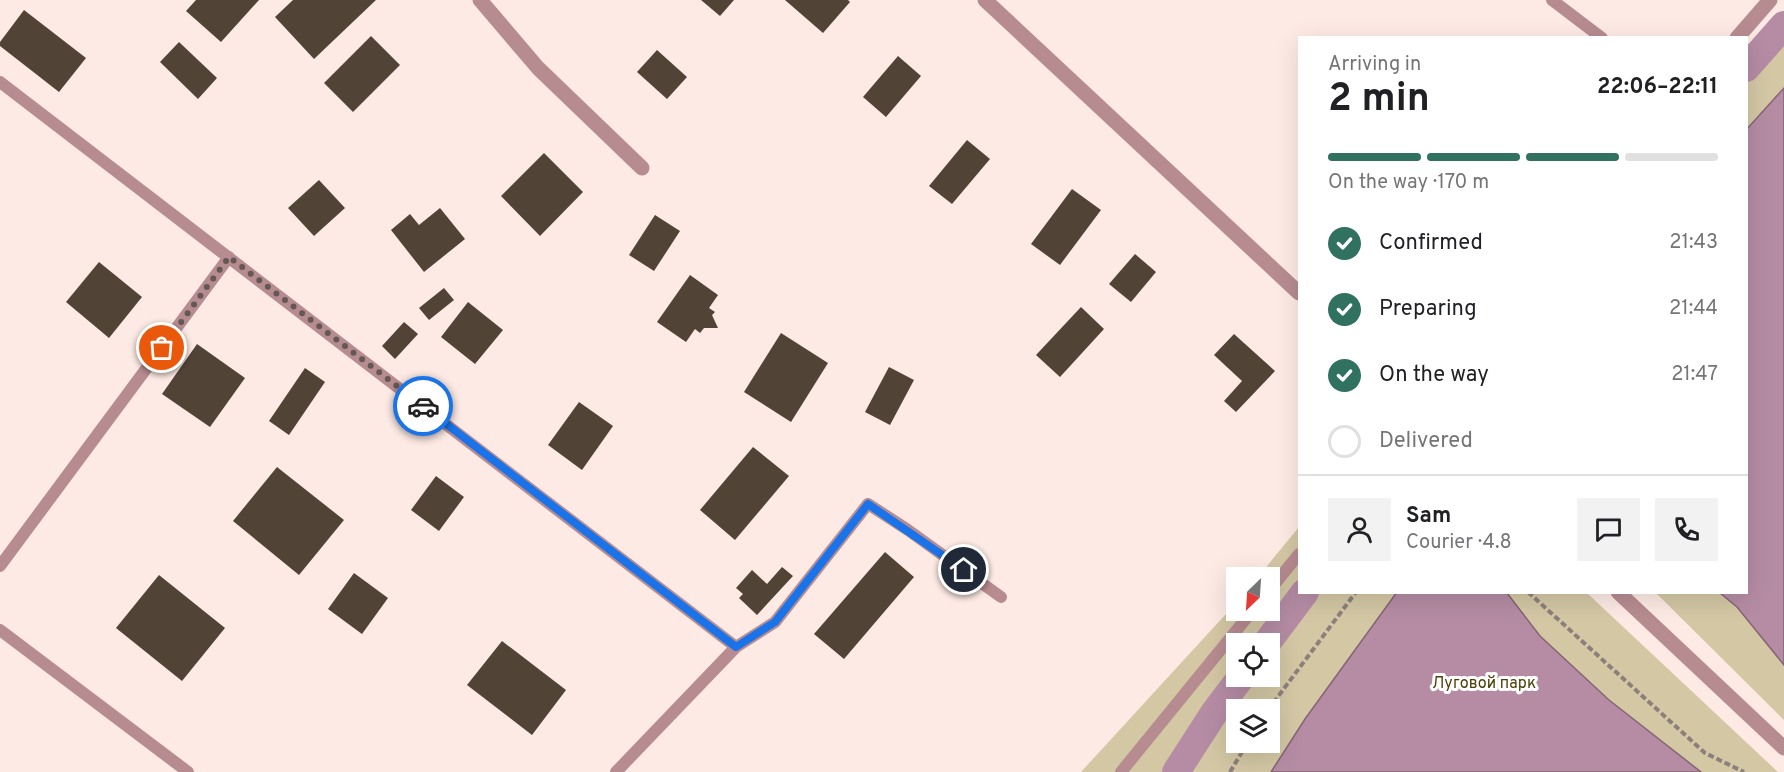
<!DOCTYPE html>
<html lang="en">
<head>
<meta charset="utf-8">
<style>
  :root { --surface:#fff; --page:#f2f2f2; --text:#202124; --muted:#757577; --line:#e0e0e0; --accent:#307160 }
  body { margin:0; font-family:Overpass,sans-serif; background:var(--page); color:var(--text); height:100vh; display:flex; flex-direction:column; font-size:22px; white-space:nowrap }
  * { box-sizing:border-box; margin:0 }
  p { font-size:20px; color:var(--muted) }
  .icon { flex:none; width:33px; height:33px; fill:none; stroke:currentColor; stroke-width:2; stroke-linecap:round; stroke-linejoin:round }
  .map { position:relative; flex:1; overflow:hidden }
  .panel { position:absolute; left:1298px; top:36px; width:450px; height:558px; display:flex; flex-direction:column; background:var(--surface); border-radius:0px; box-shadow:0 6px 24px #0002 }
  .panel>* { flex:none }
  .needle { width:39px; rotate:205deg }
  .fabs { position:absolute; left:1226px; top:567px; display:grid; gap:12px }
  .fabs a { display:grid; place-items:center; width:54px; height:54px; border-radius:0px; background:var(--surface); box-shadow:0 6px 24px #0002; font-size:30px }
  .pin { position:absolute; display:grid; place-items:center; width:51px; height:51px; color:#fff; margin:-26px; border:3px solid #fff; border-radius:50%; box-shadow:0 2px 6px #0007 }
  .courier { position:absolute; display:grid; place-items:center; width:60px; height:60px; margin:-30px; border:4px solid #1a73e8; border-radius:50%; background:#fff; color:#222; box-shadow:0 2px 8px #0007 }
  .overview em { font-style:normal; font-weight:700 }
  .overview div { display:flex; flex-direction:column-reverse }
  .overview { display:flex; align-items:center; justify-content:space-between; height:102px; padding:0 30px }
  h1 { font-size:39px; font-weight:700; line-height:45px }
  .bar { display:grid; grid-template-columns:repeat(4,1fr); gap:9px 6px; align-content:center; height:72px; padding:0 30px }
  .bar i { height:8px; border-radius:4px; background:var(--line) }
  .bar .current { background:var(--accent) }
  .bar p { grid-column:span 4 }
  .line { display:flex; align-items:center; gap:15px; padding:0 30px; border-top:2px solid var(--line) }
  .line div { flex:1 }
  .round { display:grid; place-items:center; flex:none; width:63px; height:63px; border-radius:0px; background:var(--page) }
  ol { padding:0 30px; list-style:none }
  li { display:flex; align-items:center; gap:18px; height:66px }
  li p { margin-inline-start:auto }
  li .icon { padding:6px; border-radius:50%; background:var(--accent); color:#fff; stroke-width:4 }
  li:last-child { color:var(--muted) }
  li i { width:33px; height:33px; border:3px solid var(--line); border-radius:50% }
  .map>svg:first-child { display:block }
  .green { fill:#d3c7a4; fill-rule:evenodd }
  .water { fill:#b58ca4; stroke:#846575; stroke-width:1.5 }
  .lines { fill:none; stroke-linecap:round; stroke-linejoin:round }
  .canal { stroke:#b58ca4; stroke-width:28 }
  .building { fill:#514336 }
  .path { stroke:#8d807c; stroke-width:4; stroke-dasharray:6 3; stroke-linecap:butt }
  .service { stroke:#b78c91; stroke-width:12 }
  .minor { stroke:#b78c91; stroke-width:15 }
  .tertiary { stroke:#b78c91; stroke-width:15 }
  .done { stroke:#645855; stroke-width:6; stroke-dasharray:0 10.8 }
  .route { stroke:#1a73e8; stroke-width:8 }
  .labels { text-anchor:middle; stroke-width:6; stroke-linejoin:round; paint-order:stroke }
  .park-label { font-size:16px; fill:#4d3e06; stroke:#fff }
</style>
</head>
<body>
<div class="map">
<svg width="1784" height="772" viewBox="0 0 1784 772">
  <rect width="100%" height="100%" fill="#fdeae4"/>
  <path class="green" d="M1784 41V88L1746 130V81Z
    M1299 527V592L1587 593 1778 772H1081L1236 603V610H1269V578L1258 577ZM1236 644H1269V676H1236ZM1236 710H1269V742H1236Z
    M1656 593H1720L1737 607 1784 665V720Z"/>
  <path class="water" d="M1784 88V665L1737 607 1720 593 1746 592V130Z
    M1397 592 1507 593 1540 636 1609 700 1701 772H1271L1305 719Z"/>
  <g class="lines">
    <path class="canal" d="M1746 68 1784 25
      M1266 644 1305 592
      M1176 772 1214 713 1242 676"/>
  </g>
  <path class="building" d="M196 0H259L221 42 186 11Z
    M293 0H376L314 59 275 17Z
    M701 0H734L720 16Z
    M785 0H848L850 2 823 33Z
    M24 10 86 58 59 92 0 46V42Z
    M371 36 400 65 353 112 324 83Z
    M179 42 217 78 198 99 160 62Z
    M657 50 687 77 667 99 637 72Z
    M898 56 921 76 886 117 863 97Z
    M967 140 990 159 952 204 929 186Z
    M544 153 583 192 540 236 501 196Z
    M319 180 345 208 314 236 288 208Z
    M1072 189 1101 210 1060 265 1031 244Z
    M440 208 465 239 424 272 391 230 410 214 419 225Z
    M655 215 680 231 654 271 629 255Z
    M1135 254 1156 272 1131 302 1109 284Z
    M99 262 142 297 109 338 66 302Z
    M690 275 718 295 709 308 715 312 712 315 718 328H704L700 333 695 329 686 342 657 322Z
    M444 288 454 300 429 320 419 308Z
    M468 302 503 330 475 364 441 337Z
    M1081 307 1104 329 1060 377 1036 355Z
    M404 322 418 334 395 359 382 346Z
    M781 333 828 363 791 422 744 392Z
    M1234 334 1275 371 1236 412 1224 401 1242 381 1214 355Z
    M197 344 245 378 210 427 162 394Z
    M889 367 914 380 890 425 865 412Z
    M305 368 325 382 289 435 269 421Z
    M579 402 613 426 582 470 548 445Z
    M753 447 789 476 735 540 700 510Z
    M277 467 344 520 299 575 233 521Z
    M436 476 464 497 439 531 411 510Z
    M885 552 914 577 844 659 814 634Z
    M782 567 793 576 757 615 739 598 743 594 736 588 752 570 767 584Z
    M354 573 388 598 362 634 328 609Z
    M159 575 225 628 182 681 116 628Z
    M502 641 566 690 532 735 467 685Z"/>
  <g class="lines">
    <path class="path" d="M1528 592 1705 753 1744 772
      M1268 710 1356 592
      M1230 772 1248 742"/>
    <path class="service" d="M1552 0 1602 38
      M0 82 736 647
      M0 566 229 257
      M1269 591 1299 554
      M0 630 188 772
      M616 772 736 647 775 622 868 504 908 530 1001 597
      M1121 772 1253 610"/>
    <path class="minor" d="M480 0 538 68 642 168
      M1737 38 1770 0"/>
    <path class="tertiary" d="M985 0 1299 293
      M1618 592 1784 748"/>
  </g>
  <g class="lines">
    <path class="done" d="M162 348 229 257 423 406"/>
    <path class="route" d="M423 406 736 647 775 622 868 504 964 570"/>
  </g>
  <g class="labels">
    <g class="park-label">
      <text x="1484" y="688">Луговой парк</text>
    </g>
  </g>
</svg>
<div class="fabs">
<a><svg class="needle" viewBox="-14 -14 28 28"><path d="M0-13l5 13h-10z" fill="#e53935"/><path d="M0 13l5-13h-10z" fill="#757577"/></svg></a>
<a><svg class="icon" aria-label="locate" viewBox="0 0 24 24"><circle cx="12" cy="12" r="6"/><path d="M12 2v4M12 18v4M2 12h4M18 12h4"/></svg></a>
<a><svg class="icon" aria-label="layers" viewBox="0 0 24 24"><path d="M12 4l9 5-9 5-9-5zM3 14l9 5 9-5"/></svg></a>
</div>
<div class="pin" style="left:162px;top:348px;background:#ea580c"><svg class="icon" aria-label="bag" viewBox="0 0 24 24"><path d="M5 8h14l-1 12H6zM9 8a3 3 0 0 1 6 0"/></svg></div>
<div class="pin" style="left:964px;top:570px;background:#1f2937"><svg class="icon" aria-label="home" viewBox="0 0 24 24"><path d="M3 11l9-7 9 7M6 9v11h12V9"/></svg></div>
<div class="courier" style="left:423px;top:406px"><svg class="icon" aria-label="car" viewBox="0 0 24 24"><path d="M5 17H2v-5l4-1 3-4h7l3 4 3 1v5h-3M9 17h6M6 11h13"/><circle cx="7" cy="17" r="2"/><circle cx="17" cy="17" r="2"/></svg></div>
<section class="panel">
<div class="overview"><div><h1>2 min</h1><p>Arriving in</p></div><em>22:06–22:11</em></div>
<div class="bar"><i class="current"></i><i class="current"></i><i class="current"></i><i></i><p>On the way · 170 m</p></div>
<ol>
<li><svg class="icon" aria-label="check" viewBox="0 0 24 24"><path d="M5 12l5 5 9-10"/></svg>Confirmed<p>21:43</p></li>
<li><svg class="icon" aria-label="check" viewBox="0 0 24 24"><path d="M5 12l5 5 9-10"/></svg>Preparing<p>21:44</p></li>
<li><svg class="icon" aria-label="check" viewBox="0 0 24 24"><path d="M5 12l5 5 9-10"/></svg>On the way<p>21:47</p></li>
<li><i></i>Delivered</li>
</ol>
<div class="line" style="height:108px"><a class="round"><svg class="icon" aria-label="person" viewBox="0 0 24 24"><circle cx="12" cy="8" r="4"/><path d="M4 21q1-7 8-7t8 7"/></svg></a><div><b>Sam</b><p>Courier · 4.8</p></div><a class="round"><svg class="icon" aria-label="chat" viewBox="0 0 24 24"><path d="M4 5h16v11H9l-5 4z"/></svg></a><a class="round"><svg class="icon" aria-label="phone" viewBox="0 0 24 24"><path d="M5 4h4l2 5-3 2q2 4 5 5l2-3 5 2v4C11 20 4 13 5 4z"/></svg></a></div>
</section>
</div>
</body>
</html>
